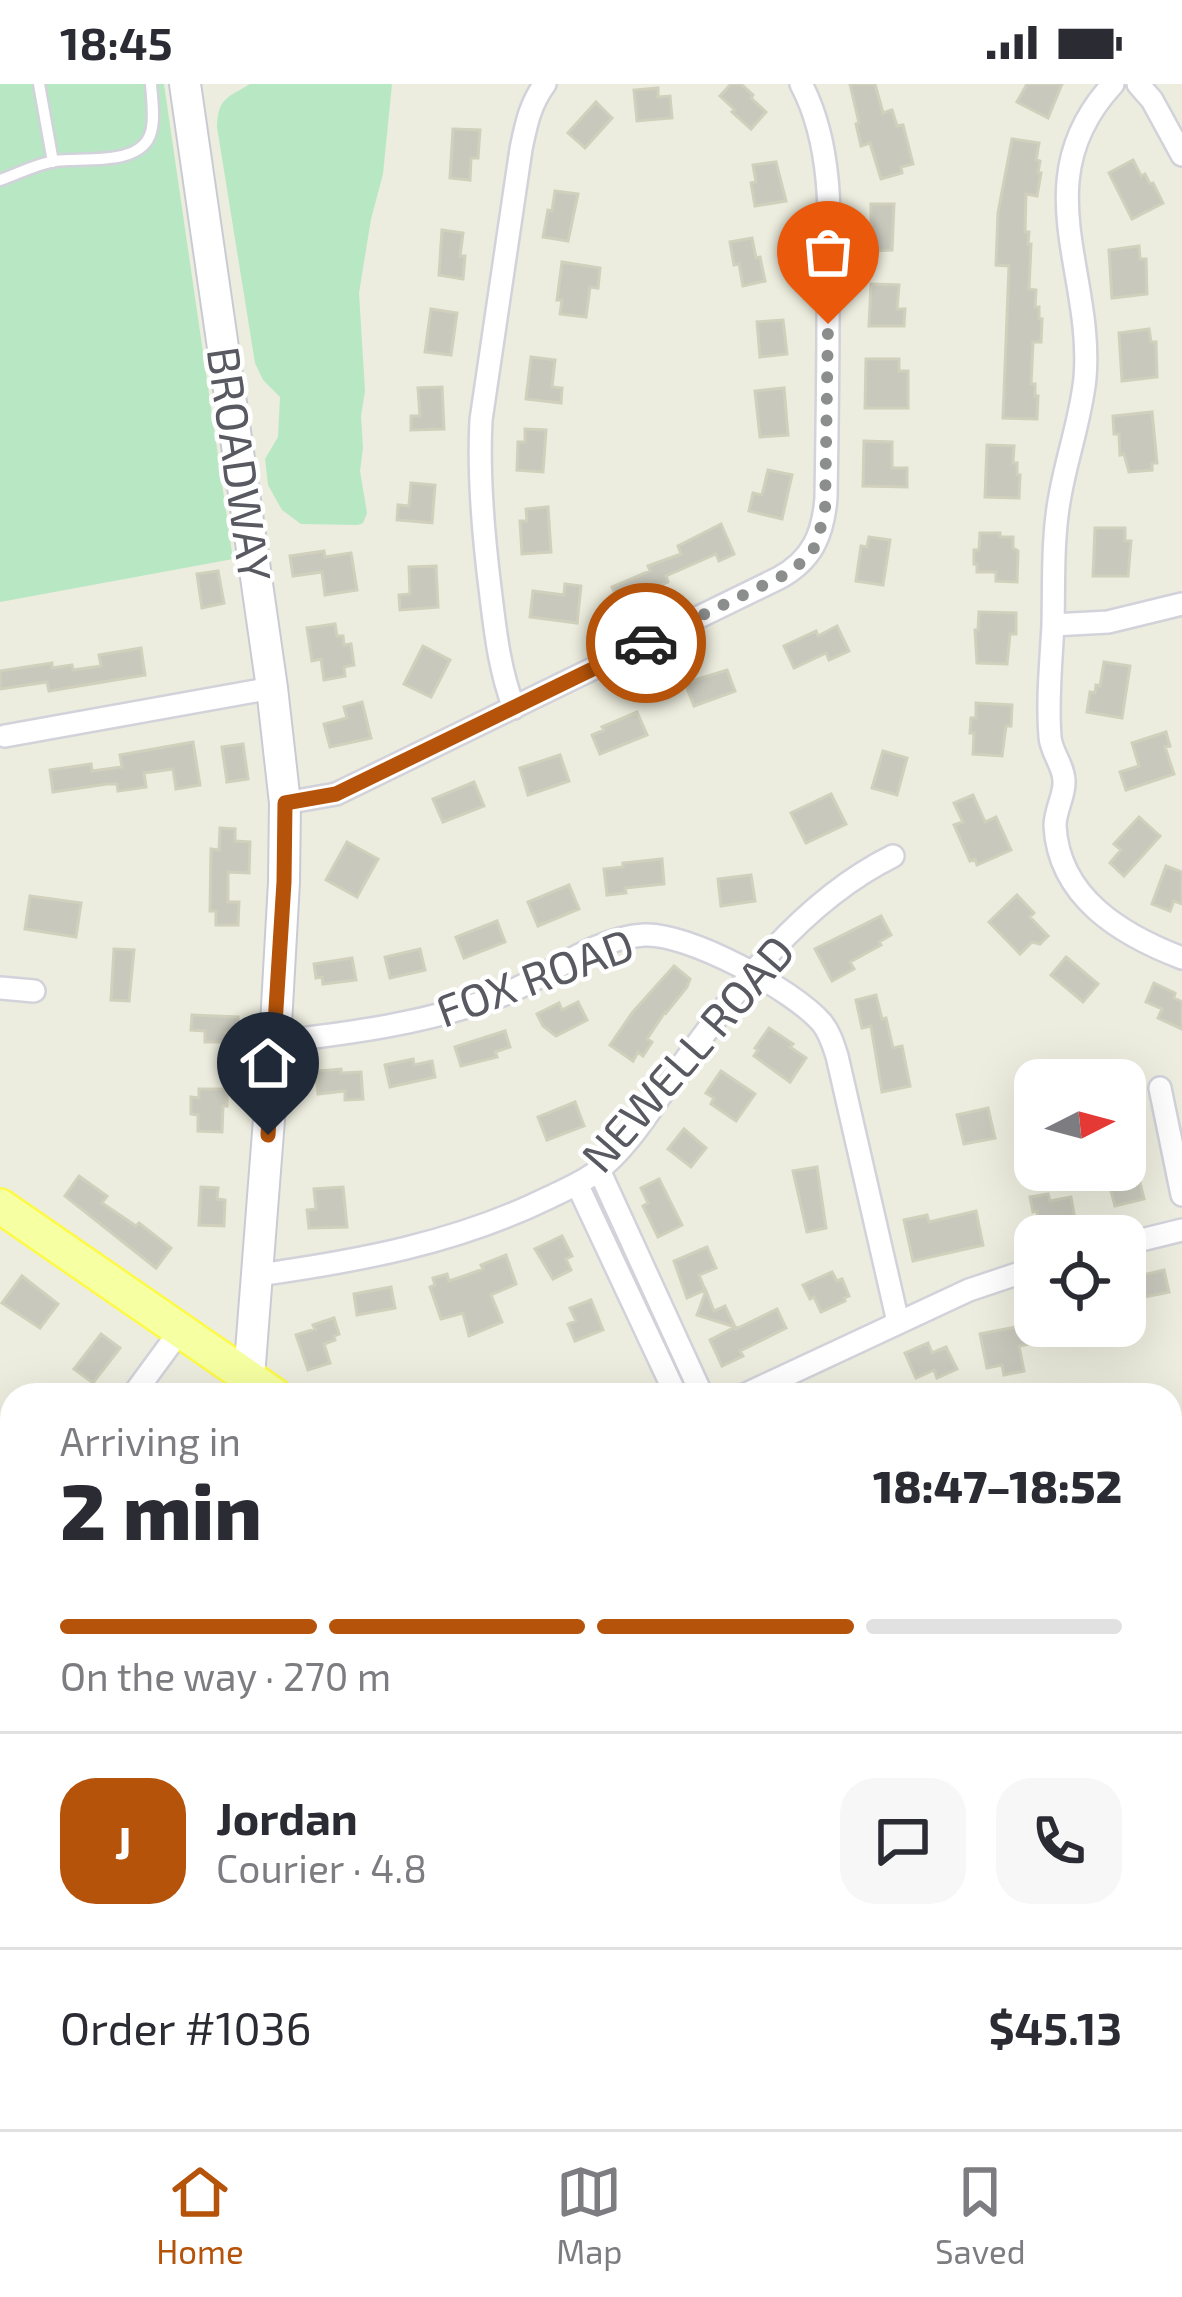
<!DOCTYPE html>
<html lang="en">
<head>
<meta charset="utf-8">
<style>
  :root { --surface:#fff; --page:#f7f7f7; --text:#2b2b33; --muted:#7c7c81; --line:#e1e1e2; --accent:#b45309 }
  body { margin:0; font-family:"Exo 2",sans-serif; background:var(--page); color:var(--text); height:100vh; display:flex; flex-direction:column; font-size:45px; white-space:nowrap }
  * { box-sizing:border-box; margin:0 }
  p { font-size:39px; color:var(--muted) }
  .icon { flex:none; width:66px; height:66px; fill:none; stroke:currentColor; stroke-width:2; stroke-linecap:round; stroke-linejoin:round }
  .map { position:relative; flex:1; overflow:hidden }
  .side { position:absolute; left:0px; top:1299px; width:1182px; height:747px; display:flex; flex-direction:column; background:var(--surface); border-radius:36px 36px 0 0; box-shadow:0 12px 48px #0002 }
  .side>* { flex:none }
  .needle { width:78px; rotate:84deg }
  .tools { position:absolute; left:1014px; top:975px; display:grid; gap:24px }
  .tools a { display:grid; place-items:center; width:132px; height:132px; border-radius:24px; background:var(--surface); box-shadow:0 12px 48px #0002; font-size:60px }
  .pin { position:absolute; display:grid; place-items:center; width:102px; height:102px; color:#fff; margin:-123px -51px; border-radius:50% 50% 50% 0; rotate:-45deg; box-shadow:0 0 12px #0007 }
  .pin .icon { rotate:45deg }
  .courier { position:absolute; display:grid; place-items:center; width:120px; height:120px; margin:-60px; border:9px solid #b45309; border-radius:50%; background:#fff; color:#222; box-shadow:0 3px 15px #0007 }
  .overview em { font-style:normal; font-weight:800 }
  .overview div { display:flex; flex-direction:column-reverse }
  .overview { display:flex; align-items:center; justify-content:space-between; height:204px; padding:0 60px }
  h1 { font-size:78px; font-weight:800; line-height:90px }
  .bar { display:grid; grid-template-columns:repeat(4,1fr); gap:18px 12px; align-content:center; height:144px; padding:0 60px }
  .bar i { height:15px; border-radius:9px; background:var(--line) }
  .bar .on { background:var(--accent) }
  .bar p { grid-column:span 4 }
  .line { display:flex; align-items:center; gap:30px; padding:0 60px; border-top:3px solid var(--line) }
  .line div { flex:1 }
  .round { display:grid; place-items:center; flex:none; width:126px; height:126px; border-radius:36px; background:var(--page) }
  .status { display:flex; justify-content:space-between; align-items:center; height:84px; padding:0 60px; background:var(--surface); direction:ltr }
  .status svg { height:33px; fill:currentColor }
  .menu { display:flex; justify-content:space-around; align-items:center; height:168px; border-top:3px solid var(--line); background:var(--surface); font-size:33px; color:var(--muted) }
  .menu a { display:grid; justify-items:center; gap:6px }
  .menu .on { color:var(--accent) }
  .map>svg:first-child { display:block }
  .education { fill:#dcddcd }
  .green { fill:#b8e7c4 }
  .building { fill:#c9c8bd; stroke:#d1d0bc; stroke-width:3 }
  .lines { fill:none; stroke-linecap:round; stroke-linejoin:round }
  .lane-casing { stroke:#d2d2da; stroke-width:15 }
  .street-casing { stroke:#d2d2da; stroke-width:26 }
  .secondary-casing { stroke:#c9cbd4; stroke-width:34 }
  .primary-casing { stroke:#fdfa47; stroke-width:38 }
  .lane { stroke:#fff; stroke-width:10 }
  .street { stroke:#fff; stroke-width:21 }
  .secondary { stroke:#fff; stroke-width:30 }
  .primary { stroke:#f6ffa1; stroke-width:33 }
  .done { stroke:#8c8d8d; stroke-width:12; stroke-dasharray:0 21.6 }
  .route { stroke:#b45309; stroke-width:15 }
  .labels { text-anchor:middle; stroke-width:9; stroke-linejoin:round; paint-order:stroke }
  .street-label { font-size:45px; fill:#585961; stroke:#fff }
</style>
</head>
<body>
<div class="status"><b>18:45</b><svg viewBox="0 0 49 12"><path d="M0 12V9h3v3zM5 12V6h3v6zM10 12V3h3v9zM15 12V0h3v12zM26 1h20v11H26zM47 4h2v5h-2z"/></svg></div>
<div class="map">
<svg width="1182" height="2045" viewBox="0 0 1182 2045">
  <rect width="100%" height="100%" fill="#ecedde"/>
  <path class="education" d="M137 2034H646L637 2045H137Z"/>
  <path class="green" d="M0 0H164L233 475 0 518Z
    M250 0H392L383 90 371 135 359 209 365 307 361 332 363 364 360 387 367 429 363 439 358 441 301 440 282 426 268 401 265 375 278 353 280 313 263 296 255 279 217 43C218 14 227 14 250 0Z"/>
  <path class="building" d="M731 0H741L753 11 751 14 766 28 751 45 732 28 735 26 720 12Z
    M850 0H875L883 29 892 26 897 42 903 41 913 80 901 83 902 89 881 95 870 59 861 62 856 40 859 39Z
    M1027 0H1062L1048 34 1017 18Z
    M658 4V13L670 12 672 34 637 37 634 6Z
    M596 18 612 34 585 64 568 49Z
    M453 45 480 46 478 74H471L470 96 450 94Z
    M1012 55 1039 59 1036 76 1040 77 1038 89H1041L1037 112 1026 110 1025 148H1029L1028 160H1031L1029 205 1036 206 1035 223H1039V235H1042L1041 258H1033L1031 300H1035V312H1038L1037 335 1003 334 1009 182 996 181 998 129Z
    M1133 76 1141 92 1145 90 1150 100 1153 99 1163 119 1132 135 1109 89Z
    M776 78 786 117 755 122 751 99 756 98 753 81Z
    M555 107 578 110 568 157 543 153 548 126 552 127Z
    M871 120H894L892 166 868 167 867 142H871Z
    M442 146 463 149 460 172H465L463 195 439 191Z
    M752 154 756 174 760 173 765 197 743 202 739 180 734 181 730 158Z
    M1139 162 1140 175H1146L1147 210 1112 214 1109 166Z
    M562 178 600 184 598 204 590 203 586 233 560 230 562 216H557Z
    M871 200 899 201 897 225H905L904 242H869Z
    M431 225 457 229 451 271 425 268Z
    M783 236 787 270 760 273 757 238Z
    M1149 245 1151 258H1156L1157 293 1122 297 1119 249Z
    M531 273 555 276 552 303 562 304 561 319 526 315Z
    M866 275H899V287H908V324H865Z
    M442 303 444 345 411 346V332H420L418 304Z
    M784 304 788 351 760 353 755 307Z
    M1152 328 1157 379H1152V386L1129 388 1124 370 1120 371 1119 350H1114L1113 332Z
    M525 345 546 346 543 388 517 386 518 358H525Z
    M864 357 892 358V384H907V403L863 402Z
    M987 361 1014 362 1013 379H1017V391H1020L1019 414 985 413Z
    M768 386 792 391 782 435 749 427 753 409 762 411Z
    M411 399 435 401 432 439 397 436 398 421 409 422Z
    M548 423 551 468 522 470 520 437H527L526 425Z
    M721 440 734 470 719 477 716 470 666 492 668 498 656 503 658 507 619 519 612 503 650 487 648 482 681 470 678 462Z
    M1095 444H1125V457H1131L1128 492H1093Z
    M980 449H1000V453H1013V464L1018 467 1017 498 996 497V488H977V480H974V466H979Z
    M869 453 890 456 883 501 856 497 861 462 867 463Z
    M324 467 325 473 351 469 357 506 325 511 322 488 293 492 290 472Z
    M436 482 438 523 400 526 399 511 410 510 409 483Z
    M218 487 224 519 202 524 197 490Z
    M565 500 581 502 577 539 530 533 533 507 564 511Z
    M979 528 1016 529V550H1010L1007 580 977 579 975 546H978Z
    M335 540 337 552H343L344 561 351 560 354 581 344 583 345 592 324 596 321 575 312 577 307 544Z
    M837 542 849 567 829 576 826 569 794 584 784 562 816 547 818 552Z
    M423 562 450 576 431 613 404 600Z
    M141 564 145 591 49 607 47 598 0 605V587L52 579V584L72 581 73 586 101 582 99 571Z
    M1104 578 1130 582 1122 634 1087 628 1090 608 1095 609 1096 601 1100 602Z
    M727 586 735 607 694 622 685 599Z
    M362 618 371 654 330 663 324 640 347 634 344 623Z
    M976 619 1012 621 1011 642H1006L1002 672 973 670 974 649H970L971 634H976Z
    M637 628 647 651 600 670 592 651 604 646 602 643Z
    M1166 648 1170 662 1165 663 1174 690 1126 706 1120 688 1139 682 1132 659Z
    M193 658 200 701 176 705 173 685 144 689 146 703 118 707 117 700H107L53 708 50 686 91 680 92 687 122 683 120 671Z
    M243 660 248 695 227 698 222 663Z
    M883 667 907 674 897 711 872 704Z
    M560 671 569 697 528 711 520 684Z
    M474 698 484 722 443 738 433 715Z
    M831 710 846 740 806 759 791 729Z
    M973 711 985 738 996 733 1011 766 977 781 975 775 970 777 954 741 963 738 954 719Z
    M1139 733 1160 752 1124 792 1110 779 1121 766 1114 760Z
    M220 744 235 745V757L250 758 249 789 228 788V818H239L238 841H216V827H210L211 765 219 766Z
    M347 758 378 775 357 813 326 796Z
    M662 775 664 800 625 804 626 809 607 811 604 785 623 783V779Z
    M1166 782 1182 788V820L1174 817 1170 827 1152 820Z
    M751 791 755 817 721 822 718 795Z
    M569 801 579 825 538 842 528 818Z
    M1017 811 1034 829 1030 833 1048 852 1040 860 1032 858 1020 870 989 838Z
    M30 812 81 819 76 853 25 845Z
    M881 832 891 851 879 858 881 861 850 878 854 885 832 897 815 865Z
    M497 837 505 858 464 874 456 853Z
    M114 865 134 866 129 917 111 916Z
    M420 865 425 886 390 894 385 873Z
    M1066 873 1098 900 1083 918 1051 891Z
    M352 874 356 896 323 900 322 893 316 894 314 880Z
    M674 882 690 895 687 903 666 929 665 928 647 955 652 958 643 972 638 968 633 977 610 961 632 929Z
    M1154 899 1175 909 1174 914 1182 918V945L1158 934 1162 925 1146 918Z
    M876 911 882 935 886 934 893 964 902 962 910 1002 882 1008 871 942 862 944 856 916Z
    M578 918 587 936 556 952 543 942 537 930 559 919 562 926Z
    M192 931 238 933V949H226V958H205V947L191 946Z
    M769 944 793 960 790 963 806 974 790 998 754 972 758 966 755 964Z
    M505 947 510 963 495 968 497 973 461 982 455 963Z
    M413 975 414 981 432 977 435 993 390 1003 385 981Z
    M341 985V989L361 988 363 1015 345 1016V1007L318 1010 316 987Z
    M721 987 755 1010 736 1037 711 1020 714 1014 706 1009Z
    M199 1005H227V1022H223L222 1048 198 1047V1031L191 1030V1013L199 1014Z
    M575 1018 584 1042 547 1056 538 1033Z
    M988 1024 995 1054 964 1060 957 1031Z
    M684 1045 706 1064 691 1083 668 1065Z
    M817 1083 826 1144 807 1148 793 1087Z
    M1118 1086H1137L1144 1115 1115 1122 1109 1099 1121 1096Z
    M79 1092 107 1112 102 1119 136 1142 139 1139 171 1164 156 1184 65 1112Z
    M659 1095 682 1141 658 1153 643 1122 648 1119 641 1104Z
    M201 1103 218 1104 217 1115 225 1116 224 1142 199 1141Z
    M343 1103 347 1143 309 1144 307 1126 316 1125 314 1105Z
    M1048 1110 1050 1117 1071 1113 1075 1135 1039 1141 1037 1127 1033 1128 1030 1113Z
    M976 1127 983 1161 913 1177 904 1136 927 1131 929 1138Z
    M562 1152 572 1172 566 1175 571 1186 553 1195 535 1165Z
    M707 1163 716 1184 699 1191 705 1206 687 1214 674 1177Z
    M506 1171 516 1200 491 1211 502 1238 469 1252 463 1229 441 1235 430 1203 435 1201 433 1194 447 1190 449 1197 464 1192 483 1185 481 1181Z
    M1164 1186 1169 1208 1135 1215 1130 1194Z
    M832 1188 837 1197 842 1195 849 1212 844 1214 845 1217 821 1228 814 1213 810 1215 803 1201Z
    M22 1192 58 1220 40 1244 2 1219Z
    M391 1203 395 1224 357 1231 354 1210Z
    M706 1207 714 1227 725 1222 736 1245 777 1225 786 1244 740 1267 743 1272 722 1282 710 1256 735 1243 697 1231Z
    M591 1216 603 1246 575 1257 568 1240 576 1237 570 1224Z
    M334 1234 339 1250 334 1252 335 1256 324 1260 330 1279 308 1286 296 1251 315 1245 313 1241Z
    M1031 1240 1035 1259 1019 1262 1024 1287 1004 1291 1002 1281 987 1284 980 1250Z
    M101 1250 120 1264 93 1299 74 1285Z
    M928 1259 932 1269 946 1263 957 1285 937 1294 934 1286 916 1294 905 1269Z"/>
  <g class="lines">
    <defs>
      <path id="lane" d="M39 0 53 78
        M0 96C18 90 36 80 55 77 82 73 142 83 151 48 155 34 152 15 151 0"/>
      <path id="street" d="M1138 0 1152 16 1182 71
        M1182 520 1108 538 1053 541C1051 578 1047 616 1050 653 1051 668 1064 682 1064 697 1065 711 1055 726 1055 742 1059 814 1122 851 1182 874
        M1053 541C1054 499 1052 454 1060 412 1067 372 1081 334 1085 294 1094 188 1024 96 1113 0
        M514 624C499 585 495 545 490 504 483 448 478 392 481 336L521 65C526 41 530 20 545 0
        M5 652 272 604
        M285 719 336 710 779 494C812 476 823 451 826 414 827 352 828 291 828 229 829 154 837 68 801 0
        M0 904 34 907
        M275 958C352 949 427 939 500 912 547 894 592 854 644 851 687 848 794 906 822 939 830 949 833 960 837 972L898 1238
        M1160 1004 1182 1111
        M599 1086 702 1311
        M577 1100 676 1311
        M1125 1160 1182 1146
        M258 1191C358 1177 456 1159 548 1114 564 1106 582 1099 596 1088 629 1063 652 1023 676 989 736 906 800 818 893 772
        M133 1311 180 1247
        M744 1311 969 1206 1035 1184
        M1170 1687 1182 1684
        M1170 2008 1182 2044
        M32 2045V2034"/>
      <path id="secondary" d="M185 0 272 604 285 719 284 798 275 958 249 1293
        M848 2034 851 2045"/>
      <path id="primary" d="M0 1122 274 1311
        M1170 1938 1182 1945"/>
    </defs>
    <use href="#lane" class="lane-casing"/>
    <use href="#street" class="street-casing"/>
    <use href="#secondary" class="secondary-casing"/>
    <use href="#primary" class="primary-casing"/>
    <use href="#lane" class="lane"/>
    <use href="#street" class="street"/>
    <use href="#secondary" class="secondary"/>
    <use href="#primary" class="primary"/>
  </g>
  <g class="lines">
    <path class="done" d="M646 559 788 489 806 475 814 464 825 430 828 240"/>
    <path class="route" d="M268 1051 284 798 285 719 336 710 646 559"/>
  </g>
  <g class="labels">
    <g class="street-label">
      <text transform="translate(239 380) rotate(82)" y="16">BROADWAY</text>
      <text transform="translate(535 894) rotate(-20)" y="16">FOX ROAD</text>
      <text transform="translate(688 970) rotate(-49)" y="16">NEWELL ROAD</text>
    </g>
  </g>
</svg>
<div class="tools">
<a><svg class="needle" viewBox="-14 -14 28 28"><path d="M0-13l5 13h-10z" fill="#e53935"/><path d="M0 13l5-13h-10z" fill="#7c7c81"/></svg></a>
<a><svg class="icon" aria-label="locate" viewBox="0 0 24 24"><circle cx="12" cy="12" r="6"/><path d="M12 2v4M12 18v4M2 12h4M18 12h4"/></svg></a>
</div>
<div class="pin" style="left:828px;top:240px;background:#ea580c"><svg class="icon" aria-label="bag" viewBox="0 0 24 24"><path d="M5 8h14l-1 12H6zM9 8a3 3 0 0 1 6 0"/></svg></div>
<div class="pin" style="left:268px;top:1051px;background:#1f2937"><svg class="icon" aria-label="home" viewBox="0 0 24 24"><path d="M3 11l9-7 9 7M6 9v11h12V9"/></svg></div>
<div class="courier" style="left:646px;top:559px"><svg class="icon" aria-label="car" viewBox="0 0 24 24"><path d="M5 17H2v-5l4-1 3-4h7l3 4 3 1v5h-3M9 17h6M6 11h13"/><circle cx="7" cy="17" r="2"/><circle cx="17" cy="17" r="2"/></svg></div>
<section class="side">
<div class="overview"><div><h1>2 min</h1><p>Arriving in</p></div><em>18:47–18:52</em></div>
<div class="bar"><i class="on"></i><i class="on"></i><i class="on"></i><i></i><p>On the way · 270 m</p></div>
<div class="line" style="height:216px"><b class="round" style="background:var(--accent);color:#fff">J</b><div><b>Jordan</b><p>Courier · 4.8</p></div><a class="round"><svg class="icon" aria-label="chat" viewBox="0 0 24 24"><path d="M4 5h16v11H9l-5 4z"/></svg></a><a class="round"><svg class="icon" aria-label="phone" viewBox="0 0 24 24"><path d="M5 4h4l2 5-3 2q2 4 5 5l2-3 5 2v4C11 20 4 13 5 4z"/></svg></a></div>
<div class="line" style="height:156px"><div>Order #1036</div><b>$45.13</b></div>
</section>
</div>
<nav class="menu">
<a class="on"><svg class="icon" aria-label="home" viewBox="0 0 24 24"><path d="M3 11l9-7 9 7M6 9v11h12V9"/></svg>Home</a>
<a><svg class="icon" aria-label="map" viewBox="0 0 24 24"><path d="M3 6l6-2 6 2 6-2v14l-6 2-6-2-6 2zM9 4v14M15 6v14"/></svg>Map</a>
<a><svg class="icon" aria-label="saved" viewBox="0 0 24 24"><path d="M7 4h10v16l-5-4-5 4z"/></svg>Saved</a>
</nav>
</body>
</html>
